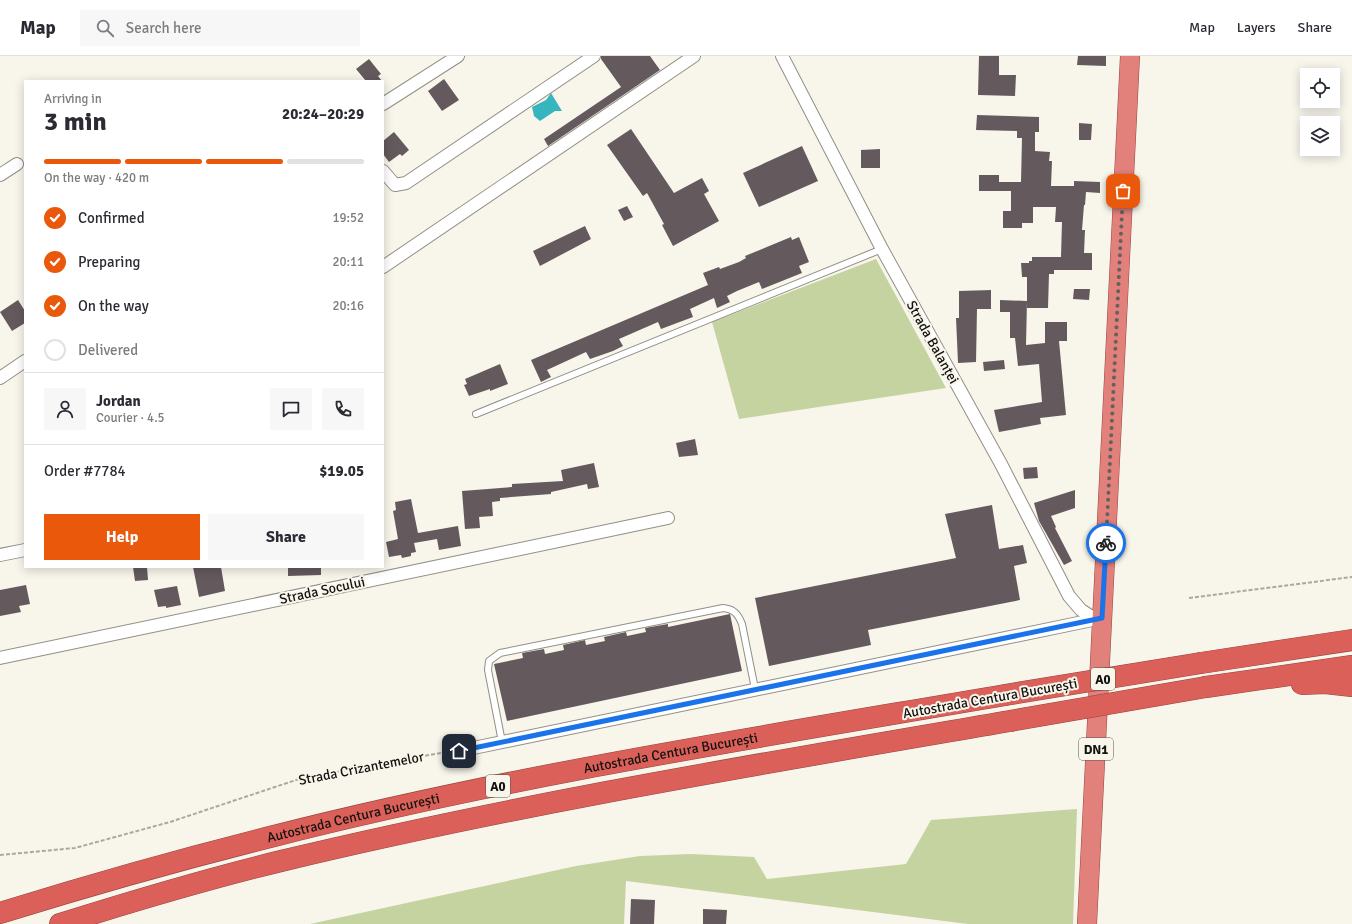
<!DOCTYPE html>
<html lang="en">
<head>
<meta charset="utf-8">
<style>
  :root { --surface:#fff; --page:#f7f7f7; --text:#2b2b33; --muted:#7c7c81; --line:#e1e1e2; --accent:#ea580c }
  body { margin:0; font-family:Signika,sans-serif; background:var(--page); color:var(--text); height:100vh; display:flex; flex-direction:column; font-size:15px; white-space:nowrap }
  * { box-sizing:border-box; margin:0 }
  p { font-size:13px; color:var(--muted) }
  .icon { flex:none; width:22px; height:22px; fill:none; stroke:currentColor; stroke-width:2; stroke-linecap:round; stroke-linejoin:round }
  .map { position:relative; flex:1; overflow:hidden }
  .panel { position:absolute; left:24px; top:24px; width:360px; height:488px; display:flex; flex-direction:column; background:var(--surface); border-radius:0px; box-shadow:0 2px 10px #0003 }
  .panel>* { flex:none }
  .fabs { position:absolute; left:1300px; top:12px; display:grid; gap:8px }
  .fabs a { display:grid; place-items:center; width:40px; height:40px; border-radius:0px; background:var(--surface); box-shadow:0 2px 10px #0003; font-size:20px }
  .pin { position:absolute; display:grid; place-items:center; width:34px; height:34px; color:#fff; margin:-17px; border-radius:8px; box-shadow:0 2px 6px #0006 }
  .courier { position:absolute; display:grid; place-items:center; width:40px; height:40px; margin:-20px; border:3px solid #1a73e8; border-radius:50%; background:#fff; color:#222; box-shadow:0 1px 5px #0007 }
  .headline em { font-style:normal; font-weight:700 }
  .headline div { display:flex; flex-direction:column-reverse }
  .headline { display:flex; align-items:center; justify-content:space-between; height:68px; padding:0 20px }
  h1 { font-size:26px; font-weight:700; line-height:30px }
  .bar { display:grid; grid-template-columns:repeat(4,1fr); gap:6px 4px; align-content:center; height:48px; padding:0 20px }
  .bar i { height:5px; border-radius:3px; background:var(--line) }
  .bar .on { background:var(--accent) }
  .bar p { grid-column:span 4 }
  .line { display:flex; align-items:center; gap:10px; padding:0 20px; border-top:1px solid var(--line) }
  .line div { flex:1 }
  .round { display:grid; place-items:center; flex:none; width:42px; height:42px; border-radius:0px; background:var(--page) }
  ol { padding:0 20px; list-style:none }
  li { display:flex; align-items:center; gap:12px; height:44px }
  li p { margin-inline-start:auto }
  li .icon { padding:4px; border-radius:50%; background:var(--accent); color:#fff; stroke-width:4 }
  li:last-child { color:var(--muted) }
  li i { width:22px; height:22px; border:2px solid var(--line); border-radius:50% }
  .cta { display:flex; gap:8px; margin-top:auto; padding:8px 20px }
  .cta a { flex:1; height:46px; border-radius:0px; background:var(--accent); color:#fff; font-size:16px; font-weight:700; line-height:46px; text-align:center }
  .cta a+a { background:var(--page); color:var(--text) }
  header { display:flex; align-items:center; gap:24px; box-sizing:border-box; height:56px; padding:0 20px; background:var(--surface); border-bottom:1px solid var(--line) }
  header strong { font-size:19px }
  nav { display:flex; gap:22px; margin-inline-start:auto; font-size:14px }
  .search { width:280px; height:36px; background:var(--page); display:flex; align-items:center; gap:10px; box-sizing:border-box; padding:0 14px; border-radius:0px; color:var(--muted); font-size:15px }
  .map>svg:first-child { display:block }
  .green { fill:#c5d3a1 }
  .water { fill:#37b5be }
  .building { fill:#645a5e }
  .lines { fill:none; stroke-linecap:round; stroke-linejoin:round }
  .service-casing { stroke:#928f86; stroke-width:8 }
  .minor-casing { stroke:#928f86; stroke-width:14 }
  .trunk-casing { stroke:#954540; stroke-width:20 }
  .motorway-casing { stroke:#954540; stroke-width:22 }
  .path { stroke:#aba8a1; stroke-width:2; stroke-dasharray:4 2; stroke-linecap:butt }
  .service { stroke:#fff; stroke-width:6 }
  .minor { stroke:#fff; stroke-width:12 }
  .trunk { stroke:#e2807b; stroke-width:19 }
  .motorway { stroke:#db605a; stroke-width:21 }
  .motorway-bridge-casing { stroke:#954540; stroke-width:22; stroke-linecap:butt }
  .motorway-bridge { stroke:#db605a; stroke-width:21 }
  .done { stroke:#63615c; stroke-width:4; stroke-dasharray:0 7.2 }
  .route { stroke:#1a73e8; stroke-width:5 }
  .labels { text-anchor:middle; stroke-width:4; stroke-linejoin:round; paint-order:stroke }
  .shield { fill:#f8f5eb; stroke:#585651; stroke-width:1 }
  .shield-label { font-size:13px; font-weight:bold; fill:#13120f }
  .street-label { font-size:14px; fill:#13120f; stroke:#f8f5eb }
</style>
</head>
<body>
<header>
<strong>Map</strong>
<div class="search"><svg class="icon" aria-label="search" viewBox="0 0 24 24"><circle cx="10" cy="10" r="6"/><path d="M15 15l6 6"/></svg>Search here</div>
<nav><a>Map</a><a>Layers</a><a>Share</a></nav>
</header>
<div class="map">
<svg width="1352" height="868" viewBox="0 0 1352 868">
  <rect width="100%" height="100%" fill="#f8f5eb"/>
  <path class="green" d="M876 203 946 332 739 363 712 266Z
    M1077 753 1073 868H968L626 825 624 868H310L576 810 640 800 691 798 754 801 767 823 906 808 931 764Z"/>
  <path class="water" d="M551 37 562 55H555L540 65 534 60 532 51 546 44Z"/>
  <path class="building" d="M601 0H650L660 14 548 90 544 83 621 31 601 3Z
    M979 0H999V19H1016L1015 40 978 39Z
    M1078 0H1106V10L1077 9Z
    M369 3 381 18 378 20 382 25H366L356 13Z
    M444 23 459 44 442 55 428 35Z
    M977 59 1039 61V76H1035V95L1050 96 1049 105H1052L1051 130H1074V125L1100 126V137L1086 136 1085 149H1084L1082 174H1085L1084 197H1092V214H1054V218H1049L1048 252H1027V221H1022L1021 207H1029V205H1032V201H1061L1062 166H1055L1056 151H1033V167H1022V172H1003V155H1011V135H979V119H999V126H1021L1022 82H1017V75L976 74Z
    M1079 67 1092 68 1091 84H1079Z
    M631 73 674 137 702 122 709 135 704 138 719 165 673 190 662 169 664 168 647 137 643 140 607 89Z
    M394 76 409 94 402 100 400 98 389 106 383 98V85Z
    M802 90 818 125 759 151 743 117Z
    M880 93V112H861V94Z
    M627 150 633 161 624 165 618 154Z
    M585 170 591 183 540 210 533 195Z
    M791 181 792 184 799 181 809 206 799 210 802 217 762 233 759 226 737 235 727 240 730 246 717 252 714 242 690 253 693 261 661 273 658 266 619 283 623 290 613 295 590 303 586 296 547 314 551 321 541 326 531 304 708 229 703 217 719 211 720 213 739 206 746 202 745 200Z
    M1074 233H1090L1089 244 1073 243Z
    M991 234V253H977L976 306 958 307 956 262H959V235Z
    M18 244 25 255V267L12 275 0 256Z
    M1000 244 1027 245 1026 289 1045 287V266H1067V285H1059L1066 359 1040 362 1041 368 999 376 994 354 1042 346 1039 308 1018 310 1015 282H1010V256H1000Z
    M1004 304 1005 313 984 315 983 306Z
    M500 308 508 328 490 335V333L469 340 464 329 467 328 465 323Z
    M695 383 698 399 679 401 676 387Z
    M594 407 599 431 588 433 587 428 551 436V438L500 442V445L492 446 493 460 479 461 480 472 465 473 462 435 512 431V428L563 425 561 414Z
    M1037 411 1038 422 1024 423 1023 412Z
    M1075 434V452L1051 460 1056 471 1055 472 1072 505 1064 509 1039 465 1034 447Z
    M411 443 418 477 458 470 461 490 439 494 437 483 414 487 416 496 411 497V500L402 502 401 499 389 501 386 486 398 483 393 455 396 454 395 446Z
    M992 449 999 493 1023 489 1027 507 1014 510 1020 544 868 574 871 589 769 610 755 542 956 502 945 458Z
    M133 511H147L148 524 135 525Z
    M193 511H221L225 535 199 541Z
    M288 511H321V519L288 520Z
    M26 529 30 548 19 550 21 556 0 560V534Z
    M177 530 181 549 166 552V550L158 551 154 534Z
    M730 558 742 615 507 665 494 608 523 602 522 597 544 593 545 598 564 594 563 589 585 584 586 589 605 585 604 581 626 576 627 580 646 576 645 572 668 568V571Z
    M631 843 655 844 654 868H630Z
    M703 853 727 854 726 868H703Z"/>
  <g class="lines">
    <defs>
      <path id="service" d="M476 358 882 193
        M502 686 488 614 489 605 500 597 723 552C734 553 738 558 742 568L755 633"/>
      <path id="minor" d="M782 0 882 193 1001 408 1069 540 1081 554 1095 563
        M383 48 458 0
        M383 115 395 129 406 127 594 0
        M0 119 17 108
        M383 211 694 0
        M0 322 25 305
        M0 499 25 494
        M0 602 668 462
        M459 695 1102 562"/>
      <path id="trunk" d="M1087 868 1130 0"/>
      <g id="motorway">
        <path d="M1201 607 1352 584"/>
        <path d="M1302 628 1325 627 1352 630"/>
        <path d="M1206 631 1352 610"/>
        <path id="s1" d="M0 857C90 829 182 803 274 780 514 719 760 681 1005 639"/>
        <path d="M60 868C133 845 207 823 281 805 522 747 766 707 1010 665"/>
      </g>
    </defs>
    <use href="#service" class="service-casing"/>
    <use href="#minor" class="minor-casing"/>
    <use href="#trunk" class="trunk-casing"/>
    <use href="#motorway" class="motorway-casing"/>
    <path class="path" d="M1189 542 1352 521
      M0 799 75 792 170 766 296 724 387 706 447 696"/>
    <use href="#service" class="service"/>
    <use href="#minor" class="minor"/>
    <use href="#trunk" class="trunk"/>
    <use href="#motorway" class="motorway"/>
    <defs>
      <path id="motorway-bridge" d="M1005 639 1201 607
        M1010 665 1206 631"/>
    </defs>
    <use href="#motorway-bridge" class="motorway-bridge-casing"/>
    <use href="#motorway-bridge" class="motorway-bridge"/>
  </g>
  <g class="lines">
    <path class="done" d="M1106 487 1123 135"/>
    <path class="route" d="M459 695 1102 562 1106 487"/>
  </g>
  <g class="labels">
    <g class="shield">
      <rect x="1091" y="612" width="24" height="22" rx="3"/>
      <rect x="1079" y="682" width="34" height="22" rx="3"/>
      <rect x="486" y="719" width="24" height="22" rx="3"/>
    </g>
    <g class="shield-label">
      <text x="1103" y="628">A0</text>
      <text x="1096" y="698">DN1</text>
      <text x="498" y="735">A0</text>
    </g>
    <g class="street-label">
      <text transform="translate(933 286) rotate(61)" y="5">Strada Balanței</text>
      <text transform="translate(322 534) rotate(-12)" y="5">Strada Socului</text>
      <text transform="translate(990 642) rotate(-10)" y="5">Autostrada Centura București</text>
      <text dy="5" stroke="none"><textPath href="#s1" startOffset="690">Autostrada Centura București</textPath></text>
      <text transform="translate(361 712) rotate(-11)" y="5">Strada Crizantemelor</text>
      <text dy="5" stroke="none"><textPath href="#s1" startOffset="366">Autostrada Centura București</textPath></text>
    </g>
  </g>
</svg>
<div class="fabs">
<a><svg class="icon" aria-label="locate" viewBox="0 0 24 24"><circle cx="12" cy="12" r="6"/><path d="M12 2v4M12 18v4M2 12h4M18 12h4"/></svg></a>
<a><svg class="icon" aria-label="layers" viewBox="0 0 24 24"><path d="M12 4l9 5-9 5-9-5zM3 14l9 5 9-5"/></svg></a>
</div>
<div class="pin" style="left:1123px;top:135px;background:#ea580c"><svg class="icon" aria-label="bag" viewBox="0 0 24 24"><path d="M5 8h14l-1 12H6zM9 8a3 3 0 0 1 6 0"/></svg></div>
<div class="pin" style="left:459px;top:695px;background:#1f2937"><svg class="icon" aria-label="home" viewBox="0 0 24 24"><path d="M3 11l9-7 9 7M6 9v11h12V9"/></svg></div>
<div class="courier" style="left:1106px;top:487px"><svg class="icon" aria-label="bike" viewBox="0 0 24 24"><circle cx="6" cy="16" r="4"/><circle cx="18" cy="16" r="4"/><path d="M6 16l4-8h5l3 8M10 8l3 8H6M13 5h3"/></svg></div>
<section class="panel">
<div class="headline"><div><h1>3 min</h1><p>Arriving in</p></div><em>20:24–20:29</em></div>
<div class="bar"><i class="on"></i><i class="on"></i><i class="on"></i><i></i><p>On the way · 420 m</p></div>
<ol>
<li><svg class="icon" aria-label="check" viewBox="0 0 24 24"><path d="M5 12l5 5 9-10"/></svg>Confirmed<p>19:52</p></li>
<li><svg class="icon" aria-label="check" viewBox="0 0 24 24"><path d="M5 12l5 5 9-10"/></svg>Preparing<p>20:11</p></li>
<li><svg class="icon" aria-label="check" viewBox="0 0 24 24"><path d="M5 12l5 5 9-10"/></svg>On the way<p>20:16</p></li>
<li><i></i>Delivered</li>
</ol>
<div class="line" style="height:72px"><a class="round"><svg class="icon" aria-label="person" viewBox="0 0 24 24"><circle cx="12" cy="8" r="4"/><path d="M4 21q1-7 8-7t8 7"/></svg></a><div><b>Jordan</b><p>Courier · 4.5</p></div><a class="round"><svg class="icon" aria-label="chat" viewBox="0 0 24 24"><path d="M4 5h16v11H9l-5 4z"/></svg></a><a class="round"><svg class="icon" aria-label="phone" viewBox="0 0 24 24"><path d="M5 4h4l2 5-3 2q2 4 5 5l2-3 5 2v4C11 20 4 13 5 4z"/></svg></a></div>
<div class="line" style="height:52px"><div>Order #7784</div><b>$19.05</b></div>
<div class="cta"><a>Help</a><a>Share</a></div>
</section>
</div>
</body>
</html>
